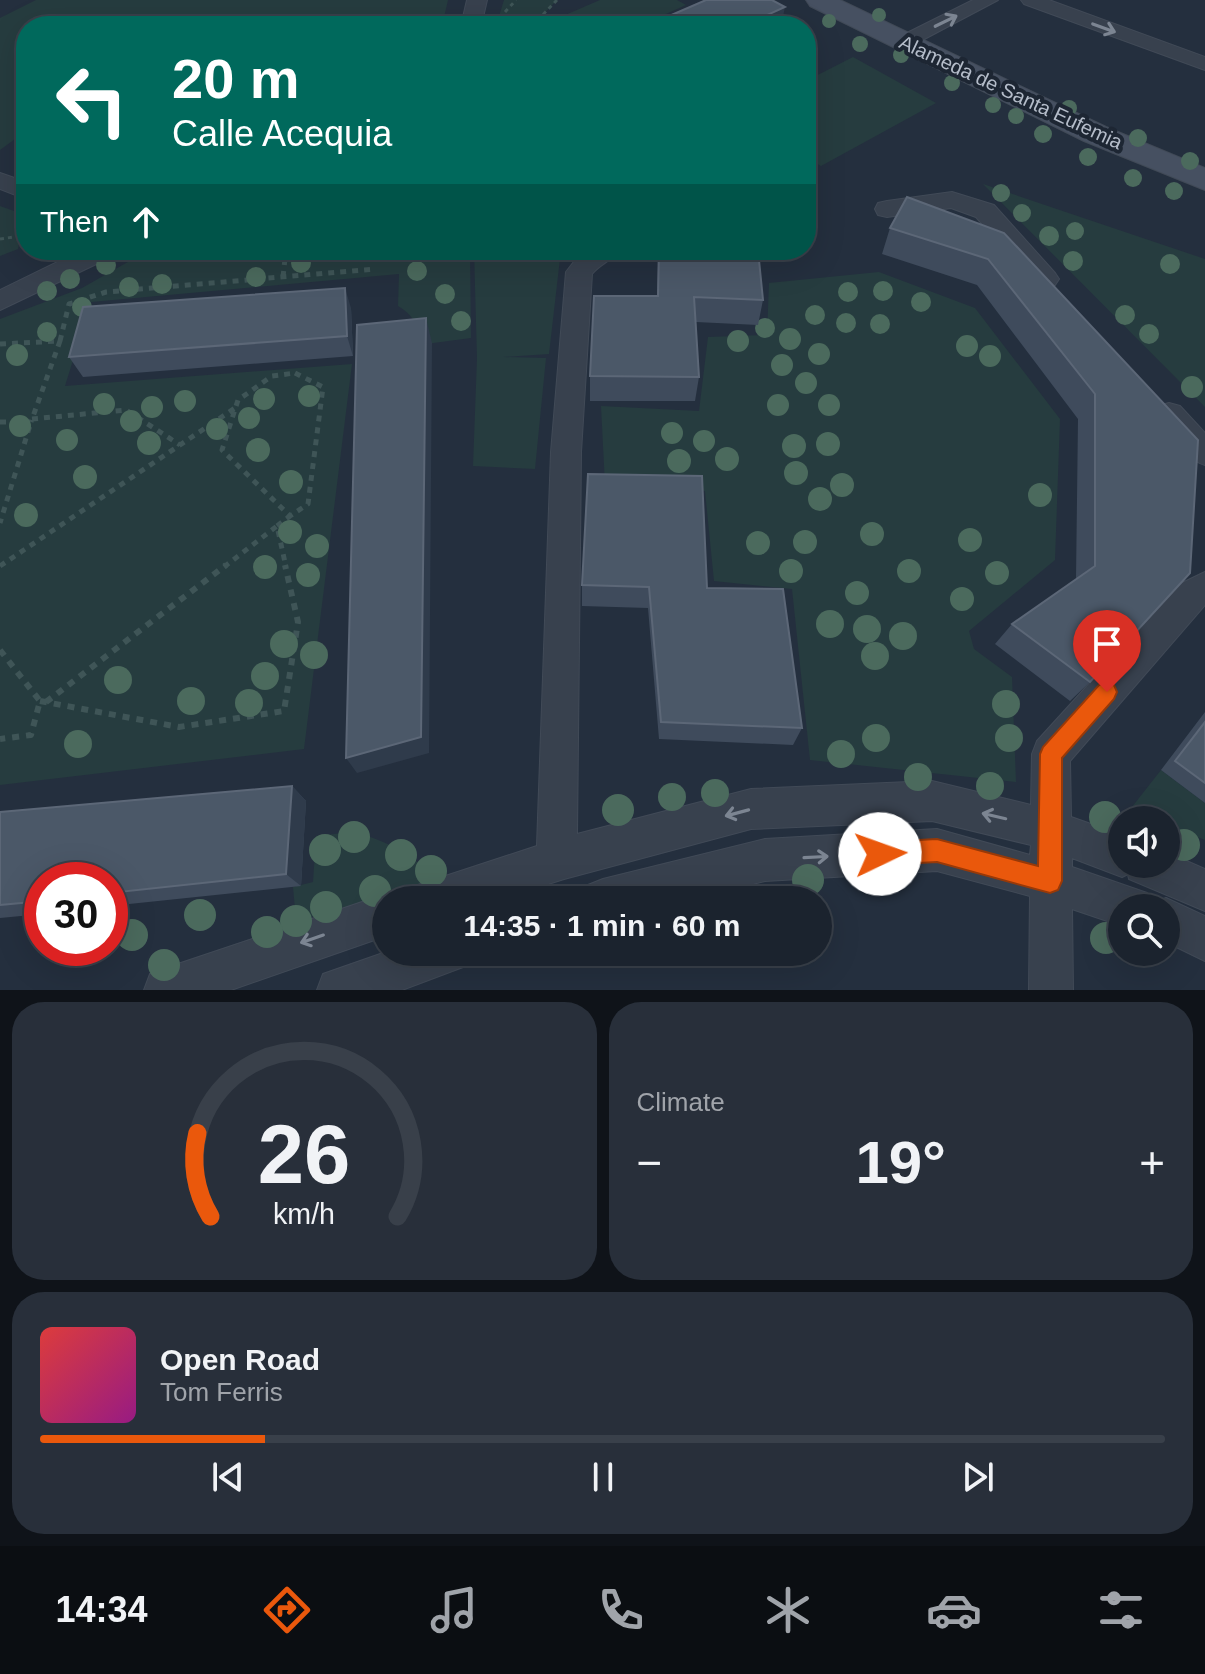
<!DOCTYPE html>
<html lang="en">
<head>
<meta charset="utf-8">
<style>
  :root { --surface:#1b232e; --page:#282f3a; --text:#f1f3f6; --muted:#a0a4aa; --line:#39404a; --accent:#ea580c }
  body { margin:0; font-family:Arial,sans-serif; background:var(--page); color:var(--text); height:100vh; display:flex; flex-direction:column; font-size:30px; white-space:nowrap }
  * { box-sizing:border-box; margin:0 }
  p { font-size:26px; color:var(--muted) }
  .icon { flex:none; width:44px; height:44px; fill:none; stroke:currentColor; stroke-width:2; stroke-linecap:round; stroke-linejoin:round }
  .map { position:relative; height:990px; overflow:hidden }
  .details { display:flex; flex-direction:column; gap:12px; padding:12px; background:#0f1319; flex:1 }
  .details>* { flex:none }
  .top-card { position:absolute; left:16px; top:16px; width:800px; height:244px; border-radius:32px; box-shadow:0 8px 32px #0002,0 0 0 2px var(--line); background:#00695c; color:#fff; overflow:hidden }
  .fabs { position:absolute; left:1108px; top:806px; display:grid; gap:16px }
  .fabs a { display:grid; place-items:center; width:72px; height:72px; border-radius:50%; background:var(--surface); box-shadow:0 8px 32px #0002,0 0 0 2px var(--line); font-size:40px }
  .speed { position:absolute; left:24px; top:862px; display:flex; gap:16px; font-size:40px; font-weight:700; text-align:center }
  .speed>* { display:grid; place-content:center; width:104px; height:104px; border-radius:50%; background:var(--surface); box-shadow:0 8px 32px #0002,0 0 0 2px var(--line); line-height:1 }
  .speed .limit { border:12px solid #d22; background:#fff; color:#111 }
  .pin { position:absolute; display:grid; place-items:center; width:68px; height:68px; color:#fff; margin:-82px -34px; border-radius:50% 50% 50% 0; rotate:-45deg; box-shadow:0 0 8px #0007 }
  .pin .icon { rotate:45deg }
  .me { position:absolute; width:88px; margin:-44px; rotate:87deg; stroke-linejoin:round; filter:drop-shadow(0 0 6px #0008) }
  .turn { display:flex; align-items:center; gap:28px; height:168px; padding:0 24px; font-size:36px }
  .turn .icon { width:104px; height:104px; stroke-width:2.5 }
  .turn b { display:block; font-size:56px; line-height:68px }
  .then { display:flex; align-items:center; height:76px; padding:0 24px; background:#0003; gap:16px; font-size:30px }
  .big { font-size:60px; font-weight:600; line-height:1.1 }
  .details .card { flex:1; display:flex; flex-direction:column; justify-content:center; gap:12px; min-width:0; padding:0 28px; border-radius:32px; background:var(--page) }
  .details .dial { align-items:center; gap:0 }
  .dial svg { height:208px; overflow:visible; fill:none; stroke:var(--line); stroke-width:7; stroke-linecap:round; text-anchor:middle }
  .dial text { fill:var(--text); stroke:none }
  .song { display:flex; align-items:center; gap:24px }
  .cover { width:96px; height:96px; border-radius:12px; background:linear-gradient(135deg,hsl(0 70% 55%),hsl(310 70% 35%)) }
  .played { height:8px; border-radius:4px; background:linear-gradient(90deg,var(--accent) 20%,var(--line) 20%) }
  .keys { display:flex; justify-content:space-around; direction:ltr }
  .heat { display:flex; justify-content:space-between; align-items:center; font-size:44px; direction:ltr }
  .details .tiles { flex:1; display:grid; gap:12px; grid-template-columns:1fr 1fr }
  .card:last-child { grid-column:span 2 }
  .trip { position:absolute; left:372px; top:886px; width:460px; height:80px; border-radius:40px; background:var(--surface); box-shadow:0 8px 32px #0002,0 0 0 2px var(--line); font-weight:600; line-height:80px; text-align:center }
  .tabs { display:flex; height:128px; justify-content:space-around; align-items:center; background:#0b0e12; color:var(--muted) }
  .tabs .icon { width:56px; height:56px }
  .tabs .active { color:var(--accent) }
  .tabs b { font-size:36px; color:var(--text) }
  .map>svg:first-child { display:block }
  .green { fill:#263c3f }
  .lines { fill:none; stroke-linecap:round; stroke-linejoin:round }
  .street-casing { stroke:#414a57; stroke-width:2 }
  .secondary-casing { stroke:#414a57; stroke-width:2 }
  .path-far2 { stroke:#3f5557; stroke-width:3; stroke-dasharray:4 4; stroke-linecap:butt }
  .path-far1 { stroke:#3f5557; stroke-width:5; stroke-dasharray:6 6; stroke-linecap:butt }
  .path { stroke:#3f5557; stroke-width:6; stroke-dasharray:7 7; stroke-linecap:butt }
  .street { fill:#38414e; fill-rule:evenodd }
  .secondary { fill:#465061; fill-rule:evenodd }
  .tree { fill:#4b6a5d }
  .wall { fill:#3f4b5c }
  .shaded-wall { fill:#2f3b4b }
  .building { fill:#4b5868; stroke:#5c6777; stroke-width:2 }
  .oneway { stroke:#7c8592 }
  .route { fill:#ea580c; stroke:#983908; stroke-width:2 }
  .labels { text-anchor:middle; stroke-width:8; stroke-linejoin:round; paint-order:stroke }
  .far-street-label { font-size:20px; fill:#b4bcc9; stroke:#1d2633 }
</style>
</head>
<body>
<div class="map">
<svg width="1205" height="990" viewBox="0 0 1205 990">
  <rect width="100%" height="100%" fill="#242f3e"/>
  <!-- green -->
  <path class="green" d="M36,0H448L442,26H26V131L0,150V18Z
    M504,0H557L532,26H496Z
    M600,0H677L686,5L639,26L542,25Z
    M853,57L936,103L821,166L806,157V81Z
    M983,184L1205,259V407Z
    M0,206L25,215L18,249L0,256Z
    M149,250H470L471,338L418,345C417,325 416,317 398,306L399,274L91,302L65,386L352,364L304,749L0,785V319L82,288Z
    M474,250H561L549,354L503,357L546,358L535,469L473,466L477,358Z
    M879,272L975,308L1060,419L1055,560L969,631L974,649L1012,677L1016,782L810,760L792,589L714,581L705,491L605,485L601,406L699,411L708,337L767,335L769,283Z
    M1161,770L1205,803V840L1166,825V820H1151L1128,812Z
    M352,832C385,839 417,857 439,882L296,921L293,887L313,882L316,836Z"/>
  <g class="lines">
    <defs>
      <path id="street" d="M467,0H487L481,26H461Z
        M973,0H998L911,46L904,48L894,42L897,38Z
        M1021,0H1049L1205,57V70L1024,4Z
        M0,173L26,182V199L0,189Z
        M952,192L994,205L1055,273L1059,279L1055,285L1046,288L1037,285L976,217L951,208L887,217L878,215L875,209L878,203L887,201Z
        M82,250H117L113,256L0,310V290Z
        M583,250H619C613,260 600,264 592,274L581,452L577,834L751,789L932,781L1031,805L1032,754L1037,741L1180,584L1205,572V605L1070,761L1071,817L1122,835V864H1166V852L1205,869V911L1129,879L1128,874L1122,877L1072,858V867L1147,893L1151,904L1166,898L1205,916V961L1166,942V908H1122V926L1072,909L1073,990H1029L1030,896L937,871L765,881L688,900H582L588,885L603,879L765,839L937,829L1030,855L1031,845L932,821L751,829L564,879L498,900H412L418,885L537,846L551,452L566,272Z
        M1169,403L1180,406L1205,433V465C1185,459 1164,432 1154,414L1158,406Z
        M386,894L401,900H386V936L231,990H144L150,974L166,968Z
        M386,952H470L463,967L402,990H317L323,974Z"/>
      <path id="secondary" d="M806,0H840L1106,127L1205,168V190L1084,141L810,6Z"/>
    </defs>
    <!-- street casing -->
    <use href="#street" class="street-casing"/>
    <!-- secondary casing -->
    <use href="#secondary" class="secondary-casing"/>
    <!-- path-far2 -->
    <path class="path-far2" d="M505,12L516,0
      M532,26L557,0
      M0,239L14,237"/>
    <!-- path-far1 -->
    <path class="path-far1" d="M283,277L286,250
      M60,341L69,304L106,292L375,269
      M0,344L60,341L31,422
      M295,373L323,387L308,504L290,516L222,450L238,400L272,376Z
      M32,419L126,410L180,445
      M0,422H31L0,523
      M277,526L290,516
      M0,566L235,408
      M224,567L277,526L286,567"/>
    <!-- path -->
    <path class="path" d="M0,650L40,701L31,735L0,739
      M40,701L179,727L284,711L298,622L285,565
      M46,702L226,565"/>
    <!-- street -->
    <use href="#street" class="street"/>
    <!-- secondary -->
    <use href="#secondary" class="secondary"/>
  </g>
  <!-- trees -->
  <g class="tree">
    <circle cx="879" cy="15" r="7"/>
    <circle cx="829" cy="21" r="7"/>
    <circle cx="860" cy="44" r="8"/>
    <circle cx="901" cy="55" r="8"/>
    <circle cx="952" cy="83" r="8"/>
    <circle cx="993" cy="105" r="8"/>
    <circle cx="1069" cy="108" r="8"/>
    <circle cx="1016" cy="116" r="8"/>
    <circle cx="1043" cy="134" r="9"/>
    <circle cx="1138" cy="138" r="9"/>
    <circle cx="1088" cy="157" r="9"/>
    <circle cx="1190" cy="161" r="9"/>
    <circle cx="1133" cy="178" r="9"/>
    <circle cx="1174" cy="191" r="9"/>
    <circle cx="1001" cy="193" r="9"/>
    <circle cx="1022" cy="213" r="9"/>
    <circle cx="1075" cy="231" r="9"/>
    <circle cx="1049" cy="236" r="10"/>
    <circle cx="1073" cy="261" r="10"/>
    <circle cx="301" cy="263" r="10"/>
    <circle cx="1170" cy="264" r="10"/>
    <circle cx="106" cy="265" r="10"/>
    <circle cx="417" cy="271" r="10"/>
    <circle cx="256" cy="277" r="10"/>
    <circle cx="70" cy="279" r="10"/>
    <circle cx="162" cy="284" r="10"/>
    <circle cx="129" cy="287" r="10"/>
    <circle cx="47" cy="291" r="10"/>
    <circle cx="883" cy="291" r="10"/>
    <circle cx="848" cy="292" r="10"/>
    <circle cx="445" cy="294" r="10"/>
    <circle cx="921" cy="302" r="10"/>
    <circle cx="82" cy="307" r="10"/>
    <circle cx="815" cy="315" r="10"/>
    <circle cx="1125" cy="315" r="10"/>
    <circle cx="461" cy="321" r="10"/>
    <circle cx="846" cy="323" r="10"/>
    <circle cx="880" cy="324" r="10"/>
    <circle cx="765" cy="328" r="10"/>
    <circle cx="47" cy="332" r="10"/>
    <circle cx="1149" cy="334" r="10"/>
    <circle cx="790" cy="339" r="11"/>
    <circle cx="738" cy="341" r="11"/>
    <circle cx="967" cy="346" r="11"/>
    <circle cx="819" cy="354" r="11"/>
    <circle cx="17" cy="355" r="11"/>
    <circle cx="990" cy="356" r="11"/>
    <circle cx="782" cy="365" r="11"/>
    <circle cx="806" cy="383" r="11"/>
    <circle cx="1192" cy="387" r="11"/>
    <circle cx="309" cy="396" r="11"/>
    <circle cx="264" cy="399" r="11"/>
    <circle cx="185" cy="401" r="11"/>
    <circle cx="104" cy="404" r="11"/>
    <circle cx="778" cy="405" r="11"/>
    <circle cx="829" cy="405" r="11"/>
    <circle cx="152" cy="407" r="11"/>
    <circle cx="249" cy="418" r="11"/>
    <circle cx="131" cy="421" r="11"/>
    <circle cx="20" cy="426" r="11"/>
    <circle cx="217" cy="429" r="11"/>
    <circle cx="672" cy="433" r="11"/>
    <circle cx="67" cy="440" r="11"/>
    <circle cx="704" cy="441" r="11"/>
    <circle cx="149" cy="443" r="12"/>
    <circle cx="828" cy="444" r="12"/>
    <circle cx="794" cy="446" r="12"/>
    <circle cx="258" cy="450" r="12"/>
    <circle cx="727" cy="459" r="12"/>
    <circle cx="679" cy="461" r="12"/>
    <circle cx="796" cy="473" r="12"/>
    <circle cx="85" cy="477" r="12"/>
    <circle cx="291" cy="482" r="12"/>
    <circle cx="842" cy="485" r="12"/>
    <circle cx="1040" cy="495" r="12"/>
    <circle cx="820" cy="499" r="12"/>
    <circle cx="26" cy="515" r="12"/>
    <circle cx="290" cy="532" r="12"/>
    <circle cx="872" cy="534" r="12"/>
    <circle cx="970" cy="540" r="12"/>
    <circle cx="805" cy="542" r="12"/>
    <circle cx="758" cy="543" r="12"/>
    <circle cx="317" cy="546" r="12"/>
    <circle cx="265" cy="567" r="12"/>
    <circle cx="791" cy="571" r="12"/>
    <circle cx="909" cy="571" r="12"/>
    <circle cx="997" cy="573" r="12"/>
    <circle cx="308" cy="575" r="12"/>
    <circle cx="857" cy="593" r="12"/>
    <circle cx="962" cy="599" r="12"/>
    <circle cx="830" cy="624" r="14"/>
    <circle cx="867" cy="629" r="14"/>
    <circle cx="903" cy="636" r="14"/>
    <circle cx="284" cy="644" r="14"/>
    <circle cx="314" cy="655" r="14"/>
    <circle cx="875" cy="656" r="14"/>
    <circle cx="265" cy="676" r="14"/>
    <circle cx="118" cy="680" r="14"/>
    <circle cx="191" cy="701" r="14"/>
    <circle cx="249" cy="703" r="14"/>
    <circle cx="1006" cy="704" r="14"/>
    <circle cx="876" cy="738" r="14"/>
    <circle cx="1009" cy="738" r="14"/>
    <circle cx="78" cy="744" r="14"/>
    <circle cx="841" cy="754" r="14"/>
    <circle cx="918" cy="777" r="14"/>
    <circle cx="990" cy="786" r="14"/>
    <circle cx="715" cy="793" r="14"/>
    <circle cx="672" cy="797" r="14"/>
    <circle cx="618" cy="810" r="16"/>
    <circle cx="1105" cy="817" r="16"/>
    <circle cx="354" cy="837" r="16"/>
    <circle cx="1184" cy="845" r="16"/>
    <circle cx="325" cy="850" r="16"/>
    <circle cx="401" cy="855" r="16"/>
    <circle cx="431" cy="871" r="16"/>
    <circle cx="808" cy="880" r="16"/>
    <circle cx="375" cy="891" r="16"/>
    <circle cx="326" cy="907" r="16"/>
    <circle cx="200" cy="915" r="16"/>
    <circle cx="296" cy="921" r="16"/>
    <circle cx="267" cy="932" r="16"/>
    <circle cx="132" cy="935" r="16"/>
    <circle cx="1106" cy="938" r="16"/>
    <circle cx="164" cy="965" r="16"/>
  </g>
  <!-- wall -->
  <path class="wall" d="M890,228L1004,233L1198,440L1090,682L1070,701L995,644L1012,624L1076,579L1078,419L977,285L882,254Z
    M658,250H758L763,300L758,325L696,322L699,377L695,401H590V376L657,296Z
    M351,308L353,356L83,377L69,357Z
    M582,585L707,588L802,728L793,745L659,739L648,608L582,606Z
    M1205,712V803L1161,770Z
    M292,786L306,801L301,886L110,906V880H42V914L0,918V812Z"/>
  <!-- shaded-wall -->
  <path class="shaded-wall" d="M785,7L781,26H743Z
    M345,288L351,308L353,356L347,336Z
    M426,318L432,343L429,753L357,773L346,758Z
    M292,786L306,801L301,886L286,874Z"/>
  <!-- building -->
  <path class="building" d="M706,0H772L785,7L743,26H646Z
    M907,197L1004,233L1198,440L1190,573L1090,682L1012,624L1095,566V394L988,259L890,228Z
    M659,250H758L763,300L694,297L699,377L590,376L594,296H658Z
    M345,288L347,336L69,357L83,307Z
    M426,318L421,737L346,758L357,325Z
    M588,474L702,476L707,588L783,589L802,728L661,722L649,587L582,585Z
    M1205,722V783L1175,761Z
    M292,786L286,874L110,893V880H42V901L0,905V812Z"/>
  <!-- one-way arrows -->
  <defs><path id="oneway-shaft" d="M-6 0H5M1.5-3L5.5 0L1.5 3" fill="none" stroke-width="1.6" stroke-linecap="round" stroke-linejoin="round" transform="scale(2)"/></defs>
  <g class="oneway">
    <use href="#oneway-shaft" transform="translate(946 21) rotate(-26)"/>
    <use href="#oneway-shaft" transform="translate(1104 28) rotate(20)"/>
    <use href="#oneway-shaft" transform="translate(737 813) rotate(165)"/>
    <use href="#oneway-shaft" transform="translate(994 816) rotate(-167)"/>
    <use href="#oneway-shaft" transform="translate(816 857) rotate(-3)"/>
    <use href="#oneway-shaft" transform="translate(312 939) rotate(161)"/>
  </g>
  <!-- route -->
  <path class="route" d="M1107,682L1114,685L1117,692L1114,699L1062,758V881L1058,890L1050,893L937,862L880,865L871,862L868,854L871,845L880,842L937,839L1038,866L1040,754L1043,747L1099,685Z"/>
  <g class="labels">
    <!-- far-street labels -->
    <g class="far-street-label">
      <text transform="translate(1011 92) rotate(25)" y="7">Alameda de Santa Eufemia</text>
    </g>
  </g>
</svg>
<div class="fabs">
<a><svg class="icon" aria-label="sound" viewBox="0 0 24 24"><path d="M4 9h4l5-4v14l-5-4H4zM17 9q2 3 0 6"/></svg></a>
<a><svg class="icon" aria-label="search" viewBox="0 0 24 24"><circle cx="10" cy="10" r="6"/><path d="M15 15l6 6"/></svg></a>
</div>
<div class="speed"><div class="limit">30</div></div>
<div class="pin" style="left:1107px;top:692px;background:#d93025"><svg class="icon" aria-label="arrive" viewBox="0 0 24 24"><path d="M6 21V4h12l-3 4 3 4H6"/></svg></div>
<svg class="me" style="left:880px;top:854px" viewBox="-20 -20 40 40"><circle r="19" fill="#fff"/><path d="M0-13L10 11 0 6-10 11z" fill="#ea580c"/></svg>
<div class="trip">14:35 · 1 min · 60 m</div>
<div class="top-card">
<div class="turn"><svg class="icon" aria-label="left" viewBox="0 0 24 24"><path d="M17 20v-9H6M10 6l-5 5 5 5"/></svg><div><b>20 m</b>Calle Acequia</div></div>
<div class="then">Then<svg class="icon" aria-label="ahead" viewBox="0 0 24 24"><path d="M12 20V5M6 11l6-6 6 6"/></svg></div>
</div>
</div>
<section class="details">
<div class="tiles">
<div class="card dial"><svg viewBox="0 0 100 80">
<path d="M14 69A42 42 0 1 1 86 69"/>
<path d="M14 69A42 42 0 0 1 9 37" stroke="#ea580c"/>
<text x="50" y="56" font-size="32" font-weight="700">26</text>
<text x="50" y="72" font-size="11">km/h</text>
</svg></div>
<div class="card"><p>Climate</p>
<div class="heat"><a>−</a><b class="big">19°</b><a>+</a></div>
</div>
<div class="card">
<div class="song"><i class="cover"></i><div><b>Open Road</b><p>Tom Ferris</p></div></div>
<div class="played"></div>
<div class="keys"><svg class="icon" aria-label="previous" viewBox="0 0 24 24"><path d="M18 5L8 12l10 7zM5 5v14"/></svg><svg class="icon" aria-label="pause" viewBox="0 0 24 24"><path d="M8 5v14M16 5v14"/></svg><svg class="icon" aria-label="next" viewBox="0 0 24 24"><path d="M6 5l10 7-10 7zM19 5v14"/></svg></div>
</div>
</div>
</section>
<nav class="tabs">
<b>14:34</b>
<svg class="icon active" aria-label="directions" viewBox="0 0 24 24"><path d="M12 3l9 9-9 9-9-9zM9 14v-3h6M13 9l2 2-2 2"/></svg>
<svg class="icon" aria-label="music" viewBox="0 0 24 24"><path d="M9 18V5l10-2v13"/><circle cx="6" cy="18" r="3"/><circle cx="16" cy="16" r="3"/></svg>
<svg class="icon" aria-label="phone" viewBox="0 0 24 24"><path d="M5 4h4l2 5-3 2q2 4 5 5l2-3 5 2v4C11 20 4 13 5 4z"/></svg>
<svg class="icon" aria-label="climate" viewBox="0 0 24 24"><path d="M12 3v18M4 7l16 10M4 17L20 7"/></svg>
<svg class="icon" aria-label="car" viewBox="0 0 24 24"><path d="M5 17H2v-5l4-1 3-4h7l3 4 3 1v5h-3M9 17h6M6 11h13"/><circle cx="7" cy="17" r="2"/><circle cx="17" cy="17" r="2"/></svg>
<svg class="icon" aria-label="filters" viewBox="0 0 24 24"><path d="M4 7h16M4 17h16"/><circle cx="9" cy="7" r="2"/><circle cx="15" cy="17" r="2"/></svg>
</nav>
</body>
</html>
